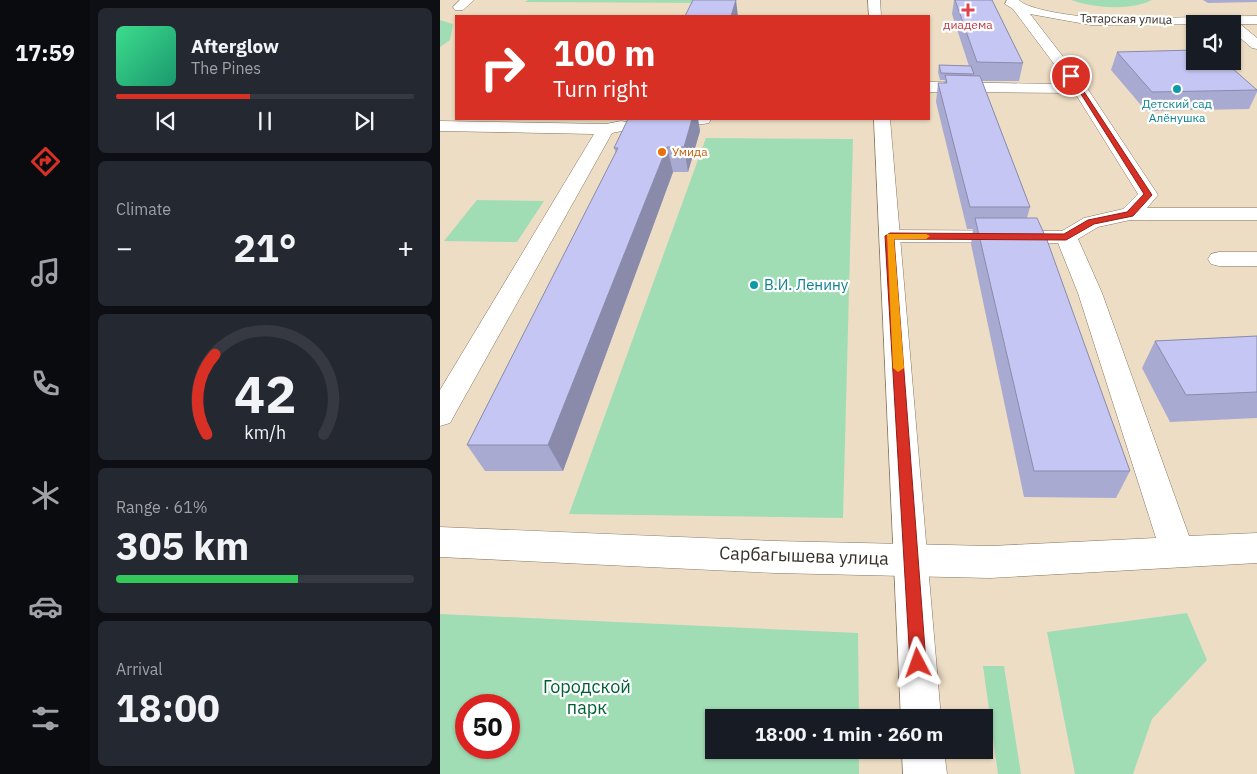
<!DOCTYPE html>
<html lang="en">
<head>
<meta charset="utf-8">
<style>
  :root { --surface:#171b24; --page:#242831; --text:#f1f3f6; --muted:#9ea1a6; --line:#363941; --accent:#d93025 }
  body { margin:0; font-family:"IBM Plex Sans",sans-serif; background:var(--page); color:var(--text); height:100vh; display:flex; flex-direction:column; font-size:19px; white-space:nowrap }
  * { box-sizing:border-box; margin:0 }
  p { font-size:16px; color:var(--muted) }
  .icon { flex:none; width:28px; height:28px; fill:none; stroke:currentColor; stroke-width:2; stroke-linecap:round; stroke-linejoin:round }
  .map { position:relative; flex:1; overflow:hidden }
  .side { display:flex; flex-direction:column; gap:8px; padding:8px; background:#0d0f14; width:350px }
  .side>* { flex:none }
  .guide { position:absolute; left:15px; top:15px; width:475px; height:105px; border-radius:0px; box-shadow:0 1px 4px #0004; background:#d93025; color:#fff; overflow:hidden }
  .fabs { position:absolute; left:746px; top:15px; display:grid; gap:10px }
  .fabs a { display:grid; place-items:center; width:55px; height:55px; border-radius:0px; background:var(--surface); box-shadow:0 1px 4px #0004; font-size:25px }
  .speed { position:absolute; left:15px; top:694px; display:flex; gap:10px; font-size:25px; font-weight:700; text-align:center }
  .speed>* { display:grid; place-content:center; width:65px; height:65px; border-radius:50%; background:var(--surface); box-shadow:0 1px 4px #0004; line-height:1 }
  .speed .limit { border:8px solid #d22; background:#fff; color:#111 }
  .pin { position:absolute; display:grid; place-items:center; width:42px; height:42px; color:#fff; margin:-21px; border:2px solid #fff; border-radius:50%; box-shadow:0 1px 5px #0007 }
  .me { position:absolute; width:55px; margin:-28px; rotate:356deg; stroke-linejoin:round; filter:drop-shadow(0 0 4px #0008) }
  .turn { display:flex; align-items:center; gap:18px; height:105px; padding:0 15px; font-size:22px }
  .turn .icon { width:65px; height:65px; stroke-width:2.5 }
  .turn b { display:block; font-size:35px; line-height:42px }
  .big { font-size:38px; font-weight:700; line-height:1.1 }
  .side .card { flex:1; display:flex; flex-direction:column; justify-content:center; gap:8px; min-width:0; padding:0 18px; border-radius:8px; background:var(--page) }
  .side .dial { align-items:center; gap:0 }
  .dial svg { height:130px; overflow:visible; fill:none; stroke:var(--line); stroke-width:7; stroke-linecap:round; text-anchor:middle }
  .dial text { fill:var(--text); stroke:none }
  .song { display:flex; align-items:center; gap:15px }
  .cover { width:60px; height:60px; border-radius:8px; background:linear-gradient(135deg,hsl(150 70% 55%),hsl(160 70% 35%)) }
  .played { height:5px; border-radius:2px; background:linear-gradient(90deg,var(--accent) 45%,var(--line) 45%) }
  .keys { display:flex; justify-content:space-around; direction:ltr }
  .heat { display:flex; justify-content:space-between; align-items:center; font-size:28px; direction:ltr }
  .charge { height:8px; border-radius:4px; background:linear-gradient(90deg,#34c759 61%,var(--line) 0) }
  .trip { position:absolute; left:265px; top:709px; width:288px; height:50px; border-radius:0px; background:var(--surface); box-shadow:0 1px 4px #0004; font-weight:700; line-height:50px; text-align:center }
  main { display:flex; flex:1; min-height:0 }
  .dock { display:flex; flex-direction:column; width:90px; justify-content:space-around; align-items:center; background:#090b0e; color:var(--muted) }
  .dock .icon { width:35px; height:35px }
  .dock .selected { color:var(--accent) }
  .dock b { font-size:22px; color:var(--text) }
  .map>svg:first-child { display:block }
  .green { fill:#a0ddb4; fill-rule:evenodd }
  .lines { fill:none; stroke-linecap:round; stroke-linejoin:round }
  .minor-casing { stroke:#867761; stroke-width:1 }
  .major-casing { stroke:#867761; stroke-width:1 }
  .minor { fill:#fff; fill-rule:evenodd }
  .major { fill:#fff; fill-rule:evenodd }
  .wall { fill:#a9aad1 }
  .shaded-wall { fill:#8a8baa }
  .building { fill:#c5c6f3; stroke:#8a8baa }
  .route { fill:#d93025; stroke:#8d1f18 }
  .slow { fill:#f59e0b }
  .health-dot { fill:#e0444e; stroke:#fff; stroke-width:2 }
  .culture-dot { fill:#0f9aa8; stroke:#fff; stroke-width:2 }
  .food-dot { fill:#e8710a; stroke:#fff; stroke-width:2 }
  .labels { text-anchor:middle; stroke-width:4.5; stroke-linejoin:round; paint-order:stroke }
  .far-street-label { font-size:12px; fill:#363027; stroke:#fff }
  .far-health-label { font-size:12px; fill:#be3a42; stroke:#fff }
  .far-culture-label { font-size:12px; fill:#0d838f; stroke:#fff }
  .far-food-label { font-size:12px; fill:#c56008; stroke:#fff; text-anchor:start }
  .culture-label { font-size:15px; fill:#0d838f; stroke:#fff; text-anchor:start }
  .near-street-label { font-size:18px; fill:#363027; stroke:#fff }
  .near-park-label { font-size:18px; fill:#006035; stroke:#fff }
</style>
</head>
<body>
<main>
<nav class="dock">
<b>17:59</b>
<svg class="icon selected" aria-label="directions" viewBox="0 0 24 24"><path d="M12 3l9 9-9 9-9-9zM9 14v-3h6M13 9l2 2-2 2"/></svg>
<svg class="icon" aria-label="music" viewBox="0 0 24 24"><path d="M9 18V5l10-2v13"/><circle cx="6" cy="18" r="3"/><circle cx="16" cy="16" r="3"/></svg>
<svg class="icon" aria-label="phone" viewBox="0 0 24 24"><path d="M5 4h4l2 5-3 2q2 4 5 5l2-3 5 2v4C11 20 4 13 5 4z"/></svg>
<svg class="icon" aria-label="climate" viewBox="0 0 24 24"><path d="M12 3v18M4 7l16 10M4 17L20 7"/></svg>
<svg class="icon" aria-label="car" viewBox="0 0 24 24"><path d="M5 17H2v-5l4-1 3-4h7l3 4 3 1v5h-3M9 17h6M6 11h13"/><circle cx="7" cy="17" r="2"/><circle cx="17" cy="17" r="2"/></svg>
<svg class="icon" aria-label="filters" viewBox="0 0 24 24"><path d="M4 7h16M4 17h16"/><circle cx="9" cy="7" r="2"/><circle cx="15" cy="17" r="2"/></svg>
</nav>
<section class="side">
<div class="card">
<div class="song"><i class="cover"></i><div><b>Afterglow</b><p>The Pines</p></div></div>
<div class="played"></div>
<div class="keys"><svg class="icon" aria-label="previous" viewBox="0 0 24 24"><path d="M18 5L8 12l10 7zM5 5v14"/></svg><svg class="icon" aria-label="pause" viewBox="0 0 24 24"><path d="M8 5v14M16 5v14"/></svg><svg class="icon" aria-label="next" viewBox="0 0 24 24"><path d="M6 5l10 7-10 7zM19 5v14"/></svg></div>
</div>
<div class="card"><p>Climate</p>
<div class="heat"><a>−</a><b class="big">21°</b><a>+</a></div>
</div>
<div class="card dial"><svg viewBox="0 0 100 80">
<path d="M14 69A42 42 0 1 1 86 69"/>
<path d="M14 69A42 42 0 0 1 19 20" stroke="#d93025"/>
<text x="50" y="56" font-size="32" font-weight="700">42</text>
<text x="50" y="72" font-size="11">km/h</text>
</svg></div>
<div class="card"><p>Range · 61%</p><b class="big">305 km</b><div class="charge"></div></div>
<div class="card"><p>Arrival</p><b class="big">18:00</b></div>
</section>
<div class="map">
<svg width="817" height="774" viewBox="0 0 817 774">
  <rect width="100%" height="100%" fill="#edddc4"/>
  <!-- green -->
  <path class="green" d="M88,0H271L269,3L85,2Z
    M631,0H712C690,11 654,8 631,0Z
    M0,20L13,24L10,40L0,47Z
    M266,138L413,139L403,518L129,514Z
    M37,200L104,201L77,242L4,241Z
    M747,613L767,660L712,719L693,774H635L607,632Z
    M0,614L418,633L419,717L274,718V750H419V774H0ZM26,705H69V748H26Z
    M543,666H564L581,774H558Z"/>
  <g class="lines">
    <defs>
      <path id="minor" d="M20,0H34L23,10H15L13,7Z
        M567,0H579C587,10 639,17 653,17C707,20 762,16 817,16V24H800L817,38V49L812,48L792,31V24L651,25L590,14L645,85L718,195L707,208H817V220H690L658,227L638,239L662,293L749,536L817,533V563L550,578L335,573L0,557V527L335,541L550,546L716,538L638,293L618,243L450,242L442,241L439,236L442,231L450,230L622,231L644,218L683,209L698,194L635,93L489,92V82C536,82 582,84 629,84L573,9L565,4Z
        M213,119H271L269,123L263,124L221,125L215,124Z
        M0,121L166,124L181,121L187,122L190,126L187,130L172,133L10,423L0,426V390L154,134L0,131Z
        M779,252H817V266H779L771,264L768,259L771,254Z"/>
      <path id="major" d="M428,0H440L441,16H429Z
        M434,119H450L501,718H461Z
        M462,750H504L507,774H463Z"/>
    </defs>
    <!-- minor casing -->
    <use href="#minor" class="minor-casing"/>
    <!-- major casing -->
    <use href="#major" class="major-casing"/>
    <!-- minor -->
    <use href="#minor" class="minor"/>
    <!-- major -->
    <use href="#major" class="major"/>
  </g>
  <!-- wall -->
  <path class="wall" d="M514,0H552L583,63L579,81H542L590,207L587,218L690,471L676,498L584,497L531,244L533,229H527L496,102L498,83H504L505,80H500L498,72L499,65L529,66L512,14Z
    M763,0H817V2L768,3Z
    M677,52L817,89V92L809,109L706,111L671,70Z
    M188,119H258L260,131L248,172H233L123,471H45L27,445L176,153L174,148Z
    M817,336V418L730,422L702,368L715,341Z"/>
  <!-- shaded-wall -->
  <path class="shaded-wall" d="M296,0L298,16H291Z
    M252,119H258L260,131L248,172L244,147Z
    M227,147L233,172L123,471L108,445Z"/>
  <!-- building -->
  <path class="building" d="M253,0H296L291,16H245Z
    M515,0H552L583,63L537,62Z
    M755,50V61H784L817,90L712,92L677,52Z
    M499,65L531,66L534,74L501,73Z
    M505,75L540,76L590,207H530L498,83H507Z
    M188,119H252L244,147H227L108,445H27L178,148H174Z
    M535,218H597L607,240L690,471H594Z
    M817,336V392L746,395L715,341Z"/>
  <!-- route -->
  <path class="route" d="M629,75H633L712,195L693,216L654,224L626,240L454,239L486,663L483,669L478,671L472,669L470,663L445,236L450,233L624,234L648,220L687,212L704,194Z"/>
  <!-- slow -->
  <path class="slow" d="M447,234H486L490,236L486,239H454L464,368L458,372L453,368Z"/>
  <!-- markers -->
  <path class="health-dot" d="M525.5 2.5h5v5h5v5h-5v5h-5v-5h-5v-5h5z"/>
  <g class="culture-dot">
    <circle cx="737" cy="89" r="5"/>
    <circle cx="314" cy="285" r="5"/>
  </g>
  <circle class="food-dot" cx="222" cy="152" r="5"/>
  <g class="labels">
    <!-- far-street labels -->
    <g class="far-street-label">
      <text transform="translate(686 19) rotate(1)" y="4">Татарская улица</text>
    </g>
    <!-- far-health labels -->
    <g class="far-health-label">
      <text x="528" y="29">диадема</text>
    </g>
    <!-- far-culture labels -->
    <g class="far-culture-label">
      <text x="737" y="108">Детский сад<tspan x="737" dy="14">Алёнушка</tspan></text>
    </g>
    <!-- far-food labels -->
    <g class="far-food-label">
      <text x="232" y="156">Умида</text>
    </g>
    <!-- culture labels -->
    <g class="culture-label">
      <text x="324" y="290">В.И. Ленину</text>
    </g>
    <!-- near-street labels -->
    <g class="near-street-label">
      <text transform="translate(364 556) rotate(2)" y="6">Сарбагышева улица</text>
    </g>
    <!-- near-park labels -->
    <g class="near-park-label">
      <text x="147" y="693">Городской<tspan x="147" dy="21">парк</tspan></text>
    </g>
  </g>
</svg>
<div class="fabs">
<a><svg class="icon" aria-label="sound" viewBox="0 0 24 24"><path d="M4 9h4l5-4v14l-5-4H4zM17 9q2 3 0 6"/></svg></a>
</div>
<div class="speed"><div class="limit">50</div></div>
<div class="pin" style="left:631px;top:76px;background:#d93025"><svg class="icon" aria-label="arrive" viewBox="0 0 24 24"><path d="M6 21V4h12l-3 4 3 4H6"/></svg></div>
<svg class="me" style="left:478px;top:663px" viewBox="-20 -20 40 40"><path d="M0-17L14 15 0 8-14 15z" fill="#d93025" stroke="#fff" stroke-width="4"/></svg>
<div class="trip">18:00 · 1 min · 260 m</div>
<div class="guide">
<div class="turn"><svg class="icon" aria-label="right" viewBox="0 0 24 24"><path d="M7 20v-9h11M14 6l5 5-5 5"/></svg><div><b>100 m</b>Turn right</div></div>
</div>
</div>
</main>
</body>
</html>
